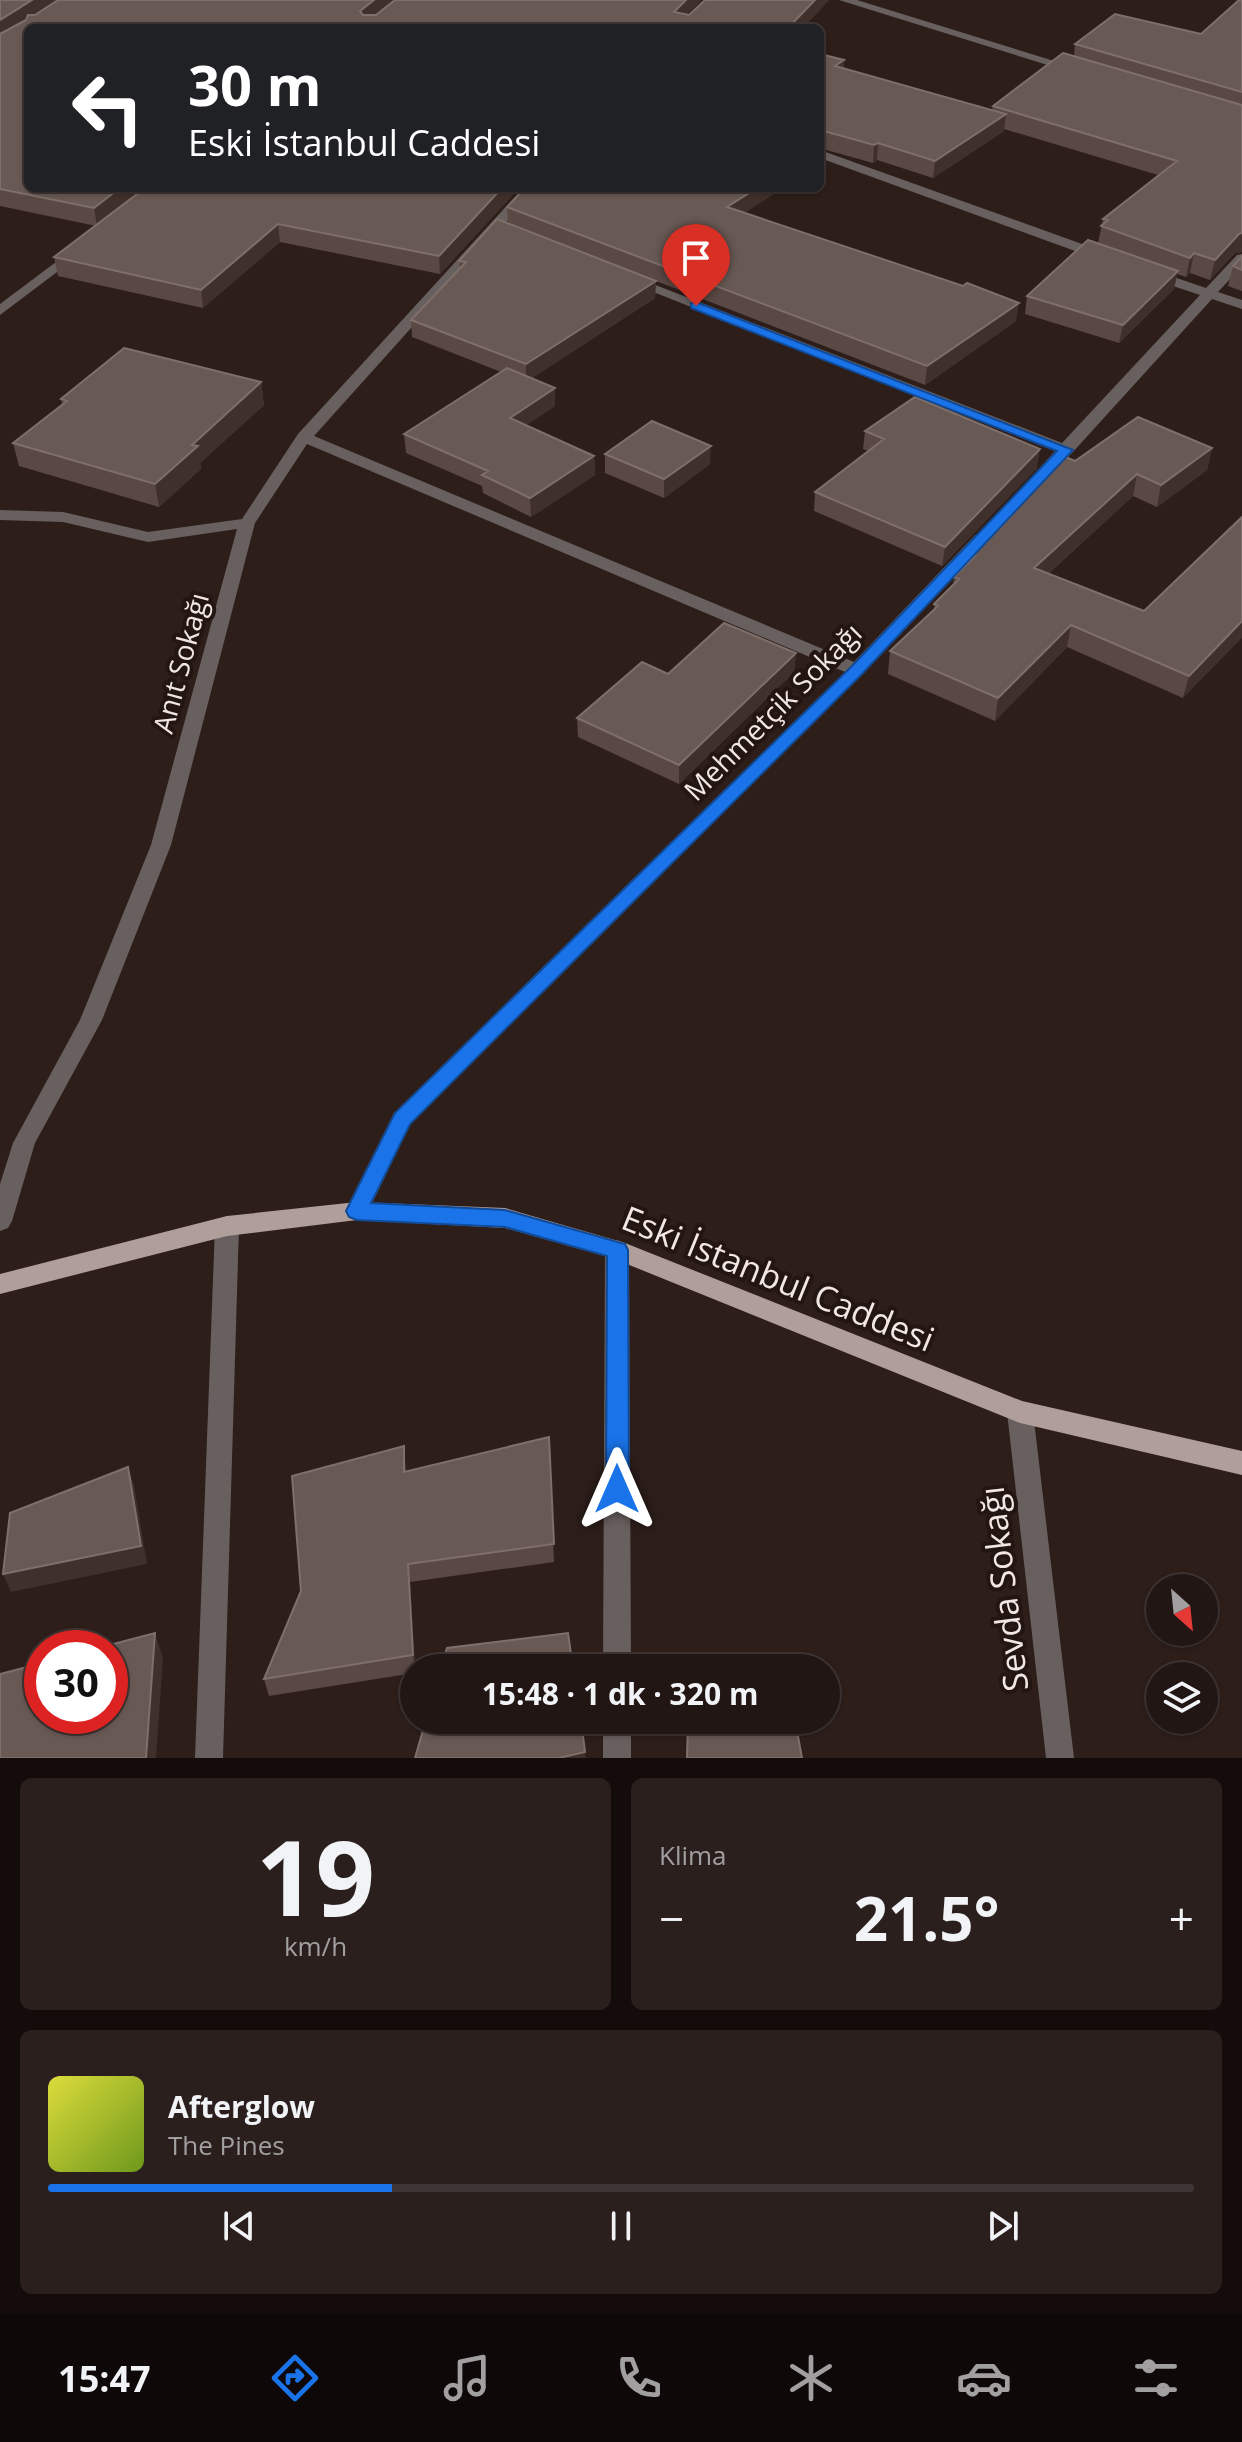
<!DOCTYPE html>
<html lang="tr">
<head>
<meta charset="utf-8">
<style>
  :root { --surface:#221614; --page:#2a1f1d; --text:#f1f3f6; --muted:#a29fa0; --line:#3f3534; --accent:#1a73e8 }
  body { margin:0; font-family:"Open Sans",sans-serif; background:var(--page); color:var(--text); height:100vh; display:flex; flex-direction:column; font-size:30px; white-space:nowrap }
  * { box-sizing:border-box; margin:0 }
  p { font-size:26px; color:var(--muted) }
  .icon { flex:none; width:44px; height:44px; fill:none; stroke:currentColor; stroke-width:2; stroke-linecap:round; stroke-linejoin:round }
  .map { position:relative; height:1758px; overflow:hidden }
  .panel { display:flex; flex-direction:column; gap:20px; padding:20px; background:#130c0b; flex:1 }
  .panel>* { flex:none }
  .guide { position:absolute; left:24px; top:24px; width:800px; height:168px; border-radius:12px; box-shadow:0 2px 6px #0004,0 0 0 2px var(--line); background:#202124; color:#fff; overflow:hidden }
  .needle { width:52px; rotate:153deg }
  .fabs { position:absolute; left:1146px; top:1574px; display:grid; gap:16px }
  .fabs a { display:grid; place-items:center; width:72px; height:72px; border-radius:50%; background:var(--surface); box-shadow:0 2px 6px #0004,0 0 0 2px var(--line); font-size:40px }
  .speed { position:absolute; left:24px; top:1630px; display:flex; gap:16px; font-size:40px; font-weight:700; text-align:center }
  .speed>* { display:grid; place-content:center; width:104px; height:104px; border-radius:50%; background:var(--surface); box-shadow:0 2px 6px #0004,0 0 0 2px var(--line); line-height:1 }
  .speed .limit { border:12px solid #d22; background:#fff; color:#111 }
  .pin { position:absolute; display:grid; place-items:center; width:68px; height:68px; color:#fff; margin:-82px -34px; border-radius:50% 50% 50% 0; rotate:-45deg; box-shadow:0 0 8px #0007 }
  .pin .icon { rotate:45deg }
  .me { position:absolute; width:88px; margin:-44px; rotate:0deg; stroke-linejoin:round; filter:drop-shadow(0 0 6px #0008) }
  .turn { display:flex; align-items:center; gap:28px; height:168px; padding:0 32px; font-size:36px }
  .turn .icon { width:104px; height:104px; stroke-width:2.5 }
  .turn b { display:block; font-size:56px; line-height:68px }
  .big { font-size:60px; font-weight:700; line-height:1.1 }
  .panel .widget { flex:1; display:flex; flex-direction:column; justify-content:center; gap:12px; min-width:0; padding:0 28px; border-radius:12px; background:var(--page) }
  .panel .dial { align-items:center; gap:0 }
  .dial b { font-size:104px; line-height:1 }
  .song { display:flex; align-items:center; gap:24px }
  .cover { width:96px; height:96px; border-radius:12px; background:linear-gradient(135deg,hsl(60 70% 55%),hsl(80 70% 35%)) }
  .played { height:8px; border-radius:4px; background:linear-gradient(90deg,var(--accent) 30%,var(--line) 30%) }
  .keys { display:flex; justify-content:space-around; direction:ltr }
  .heat { display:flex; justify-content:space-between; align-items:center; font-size:44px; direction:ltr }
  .panel .tiles { flex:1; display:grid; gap:20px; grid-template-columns:1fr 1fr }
  .widget:last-child { grid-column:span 2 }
  .trip { position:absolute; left:400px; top:1654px; width:440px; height:80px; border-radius:40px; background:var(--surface); box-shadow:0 2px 6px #0004,0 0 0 2px var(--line); font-weight:700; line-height:80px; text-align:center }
  .tabs { display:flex; height:128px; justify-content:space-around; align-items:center; background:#0e0908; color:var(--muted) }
  .tabs .icon { width:56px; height:56px }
  .tabs .current { color:var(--accent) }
  .tabs b { font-size:36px; color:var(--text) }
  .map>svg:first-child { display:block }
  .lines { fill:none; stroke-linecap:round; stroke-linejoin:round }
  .minor { fill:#68605e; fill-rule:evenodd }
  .major { fill:#af9e9a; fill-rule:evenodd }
  .wall { fill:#594843 }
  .shaded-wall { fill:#40302b }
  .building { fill:#695954; stroke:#7e6f6b; stroke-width:2 }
  .route { fill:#1a73e8; stroke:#114b97; stroke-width:2 }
  .labels { text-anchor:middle; stroke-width:8; stroke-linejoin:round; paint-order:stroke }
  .street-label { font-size:28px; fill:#f2e7e4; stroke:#231511 }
  .near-street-label { font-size:34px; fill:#f2e7e4; stroke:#231511 }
</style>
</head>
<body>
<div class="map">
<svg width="1242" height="1758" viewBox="0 0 1242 1758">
  <rect width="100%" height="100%" fill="#2d1e1a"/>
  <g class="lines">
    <!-- minor -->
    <path class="minor" d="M839,0H857L1080,69L1070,72Z
      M820,150L1107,253L1109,256L1097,259L820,158Z
      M523,188H537L314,436L854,662L975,535L981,534L989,539L863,674L410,1125L365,1218L357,1220L349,1218L345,1211L394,1113L845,672L307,444L255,523L171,845L102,1020L35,1143L12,1221L8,1228L0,1231V1184L13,1143L80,1020L151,845L237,529L148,542L63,522L0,520V510L63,512L148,532L242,519L298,434Z
      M76,247L83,251L81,254L0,315V304Z
      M1242,254V266L1218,292L1242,300V309L1212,299L1072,453L1050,475L1044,477L1036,472L1055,451L623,280L635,277L1062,443L1200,295L1146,277V271H1156L1206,288L1237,255Z
      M227,1216L235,1219L239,1226L223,1758H195L215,1226L219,1219Z
      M617,1240L625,1243L629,1250L631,1668H603L605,1250L609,1243Z
      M1020,1401L1029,1404L1033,1412L1074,1758H1046L1007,1412L1011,1404Z
      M603,1720H631V1758H603Z"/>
    <!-- major -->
    <path class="major" d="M357,1202L505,1208L625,1243L1022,1401L1242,1451V1475L1020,1423L612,1258L505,1228L357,1220L227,1236L0,1294V1274L227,1216Z"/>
  </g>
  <!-- wall -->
  <path class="wall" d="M0,0H701L687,14L689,15L705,0H829L803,28L28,188H519L440,274L280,242L203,308L58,276L54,257L96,226L0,206Z
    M1242,0V252L1235,253L1210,280L1190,273L1186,277L1177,274L1174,289L1119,343L1025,314L1027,296L1098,243L1103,219L1158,175L1004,129V131L933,178L877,160L873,163L823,149L822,162L820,163V54L844,60V68L992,110L993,106L1074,56L1075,44L1201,34Z
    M507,207L745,213L1016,321L925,385L656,281L655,298L532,378L555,388V406L526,425L594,456L595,475L531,517L483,493L482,486L406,453L404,434L501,372L412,337L411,320L460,268L459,261L508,224Z
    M1242,256V291L1228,286L1233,266Z
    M261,382L264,405L200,463L201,469L159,507L19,466L13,443L62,404L61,399Z
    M865,431L1037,468L942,566L814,511L815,492L868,451L863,449Z
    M1212,448L1207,470L1157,507L1133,496L1048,574L1144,611L1242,517L1183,698L1067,647L995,721L888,674L890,651L934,610V604L953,585L954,577L961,570L963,552L1075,461Z
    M605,454L710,464L664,498L605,473Z
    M796,653L794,672L679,784L578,737L577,718Z
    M549,1437L554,1562L410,1582L415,1668H414V1673L269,1696L264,1679L404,1446L406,1472Z"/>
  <!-- shaded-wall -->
  <path class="shaded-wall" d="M32,0H60L0,38V20Z
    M374,0H396L361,28L360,11Z
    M686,0H701L674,28V12Z
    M815,0H829L803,28H788Z
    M844,60L843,77L835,66Z
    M1006,114L1004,131L933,178L935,161Z
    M878,143L877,160L873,163L874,145Z
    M823,144L822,162L820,163V147Z
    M120,188H146L97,226L94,208Z
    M502,188H519L440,274L439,256Z
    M757,188H783L727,225V207Z
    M278,224L280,242L203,308L201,290Z
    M1242,233V252L1235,253L1210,280L1215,260L1239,234Z
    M1194,253L1190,273L1186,277L1190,258Z
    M1178,271L1174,289L1119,343L1123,325Z
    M656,281L655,298L526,382V364Z
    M1019,303L1016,321L925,385L927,366Z
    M261,382L264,405L200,463L201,469L159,507L155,484L192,445Z
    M555,388V406L510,436V418Z
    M711,446L710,464L664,498V479Z
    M1212,448L1207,470L1157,507L1161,485Z
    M1040,449L1037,468L942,566L945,547Z
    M594,456L595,475L531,517L530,498Z
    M1137,474L1133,496L1030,590L1034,568Z
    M1242,621V638L1183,698L1189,676Z
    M1071,625L1067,647L995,721L998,698Z
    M796,653L794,672L679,784V765Z
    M128,1467L134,1485L147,1564L11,1592L3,1574Z
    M408,1564L410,1582L415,1668L413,1655Z
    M155,1633L163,1658L156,1758H146Z
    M585,1752L586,1758H559Z"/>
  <!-- building -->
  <path class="building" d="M0,0H32L0,20Z
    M58,0H374L360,11L363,15H376L395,0H686L674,12L689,15L705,0H815L788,28H28V188H120L94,208L0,189V34L26,20L28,15H35Z
    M1239,0H1242V92L1075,44L1115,14L1201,34Z
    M1063,53L1242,105V233L1239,234L1215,260L1194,253L1190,258L1101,226L1108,220L1103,219L1177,161L993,106Z
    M820,54L844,60L835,66L1006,114L935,161L878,143L874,145L820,130Z
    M145,188H502L439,256L278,224L201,290L54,257Z
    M525,188H757L727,207L963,286L967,283L1019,303L927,366L507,207Z
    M497,219L656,281L526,364L411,320L466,262L459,261Z
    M1088,240L1178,271L1123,325L1027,296Z
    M1242,256V270L1233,266Z
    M124,348L261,382L192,445L198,446L155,484L13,443L67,401L61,399Z
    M507,368L555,388L510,418L594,456L530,498L482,475L488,471L404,434Z
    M915,397L1040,449L945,547L815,492L884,439L865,431Z
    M1138,417L1212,448L1161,485L1137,474L1034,568L1144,611L1242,517V621L1189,676L1071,625L998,698L890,651L938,606L934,604L959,579L954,577L975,556L963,552L1056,453L1075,461Z
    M652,421L711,446L664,479L605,454Z
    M724,623L796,653L679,765L577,718L642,662L668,674Z
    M549,1437L554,1544L408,1564L413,1655L264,1679L301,1591L292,1476L404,1446V1472Z
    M128,1467L141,1546L3,1574L10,1513Z
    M155,1633L146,1758H0V1674L42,1663V1716H110V1648H98Z
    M568,1633L573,1668H441L447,1648Z
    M426,1720H581L585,1752L559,1758H415Z
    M688,1720H795L802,1758H687Z"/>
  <!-- route -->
  <path class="route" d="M696,302L1073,450L862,674L410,1124L371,1203L505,1210L625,1244L628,1250L629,1489L626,1496L617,1500L609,1496L606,1489L607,1256L505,1227L357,1220L349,1217L346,1211L395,1113L851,667L1057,451L691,308V303Z"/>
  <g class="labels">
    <!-- street labels -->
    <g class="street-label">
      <text transform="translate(181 663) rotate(-75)" y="10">Anıt Sokağı</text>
      <text transform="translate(773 712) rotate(-45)" y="10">Mehmetçik Sokağı</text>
    </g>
    <!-- near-street labels -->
    <g class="near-street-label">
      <text transform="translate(778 1279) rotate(22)" y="12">Eski İstanbul Caddesi</text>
      <text transform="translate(1004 1589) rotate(-97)" y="12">Sevda Sokağı</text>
    </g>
  </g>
</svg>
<div class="fabs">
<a><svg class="needle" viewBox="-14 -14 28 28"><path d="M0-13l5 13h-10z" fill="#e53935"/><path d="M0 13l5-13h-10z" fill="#a29fa0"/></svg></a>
<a><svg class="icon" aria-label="layers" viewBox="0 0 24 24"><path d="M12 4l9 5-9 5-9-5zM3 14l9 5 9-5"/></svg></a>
</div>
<div class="speed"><div class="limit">30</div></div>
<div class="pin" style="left:696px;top:306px;background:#d93025"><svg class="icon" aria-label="arrive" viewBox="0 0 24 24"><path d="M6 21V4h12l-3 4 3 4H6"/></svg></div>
<svg class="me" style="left:617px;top:1489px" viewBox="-20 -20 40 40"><path d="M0-17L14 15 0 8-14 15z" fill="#1a73e8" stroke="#fff" stroke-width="4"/></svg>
<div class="trip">15:48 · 1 dk · 320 m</div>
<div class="guide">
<div class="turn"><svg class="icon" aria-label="left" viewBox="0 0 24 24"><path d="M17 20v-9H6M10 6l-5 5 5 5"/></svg><div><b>30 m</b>Eski İstanbul Caddesi</div></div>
</div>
</div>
<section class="panel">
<div class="tiles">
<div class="widget dial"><b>19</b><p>km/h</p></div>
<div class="widget"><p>Klima</p>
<div class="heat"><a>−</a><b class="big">21.5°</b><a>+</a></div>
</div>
<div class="widget">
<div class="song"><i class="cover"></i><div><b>Afterglow</b><p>The Pines</p></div></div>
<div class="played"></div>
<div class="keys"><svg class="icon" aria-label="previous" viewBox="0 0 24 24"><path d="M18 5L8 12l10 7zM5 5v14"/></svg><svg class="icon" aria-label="pause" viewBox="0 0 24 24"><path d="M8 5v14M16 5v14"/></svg><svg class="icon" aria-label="next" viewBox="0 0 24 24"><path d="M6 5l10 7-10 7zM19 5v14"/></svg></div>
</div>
</div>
</section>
<nav class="tabs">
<b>15:47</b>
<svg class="icon current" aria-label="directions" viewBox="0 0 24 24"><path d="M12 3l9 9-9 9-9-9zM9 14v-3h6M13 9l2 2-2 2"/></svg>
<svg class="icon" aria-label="music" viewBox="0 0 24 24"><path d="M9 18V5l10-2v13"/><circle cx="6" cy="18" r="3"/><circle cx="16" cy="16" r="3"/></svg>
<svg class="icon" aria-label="phone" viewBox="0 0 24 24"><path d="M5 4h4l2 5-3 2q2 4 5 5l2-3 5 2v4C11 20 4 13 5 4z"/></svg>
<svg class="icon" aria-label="climate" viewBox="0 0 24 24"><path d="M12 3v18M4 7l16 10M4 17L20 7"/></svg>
<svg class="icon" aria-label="car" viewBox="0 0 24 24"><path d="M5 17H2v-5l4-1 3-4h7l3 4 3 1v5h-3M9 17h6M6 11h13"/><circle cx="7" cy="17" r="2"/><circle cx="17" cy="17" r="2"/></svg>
<svg class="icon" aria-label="filters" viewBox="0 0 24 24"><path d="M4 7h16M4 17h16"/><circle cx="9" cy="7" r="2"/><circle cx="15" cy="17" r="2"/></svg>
</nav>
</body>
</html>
